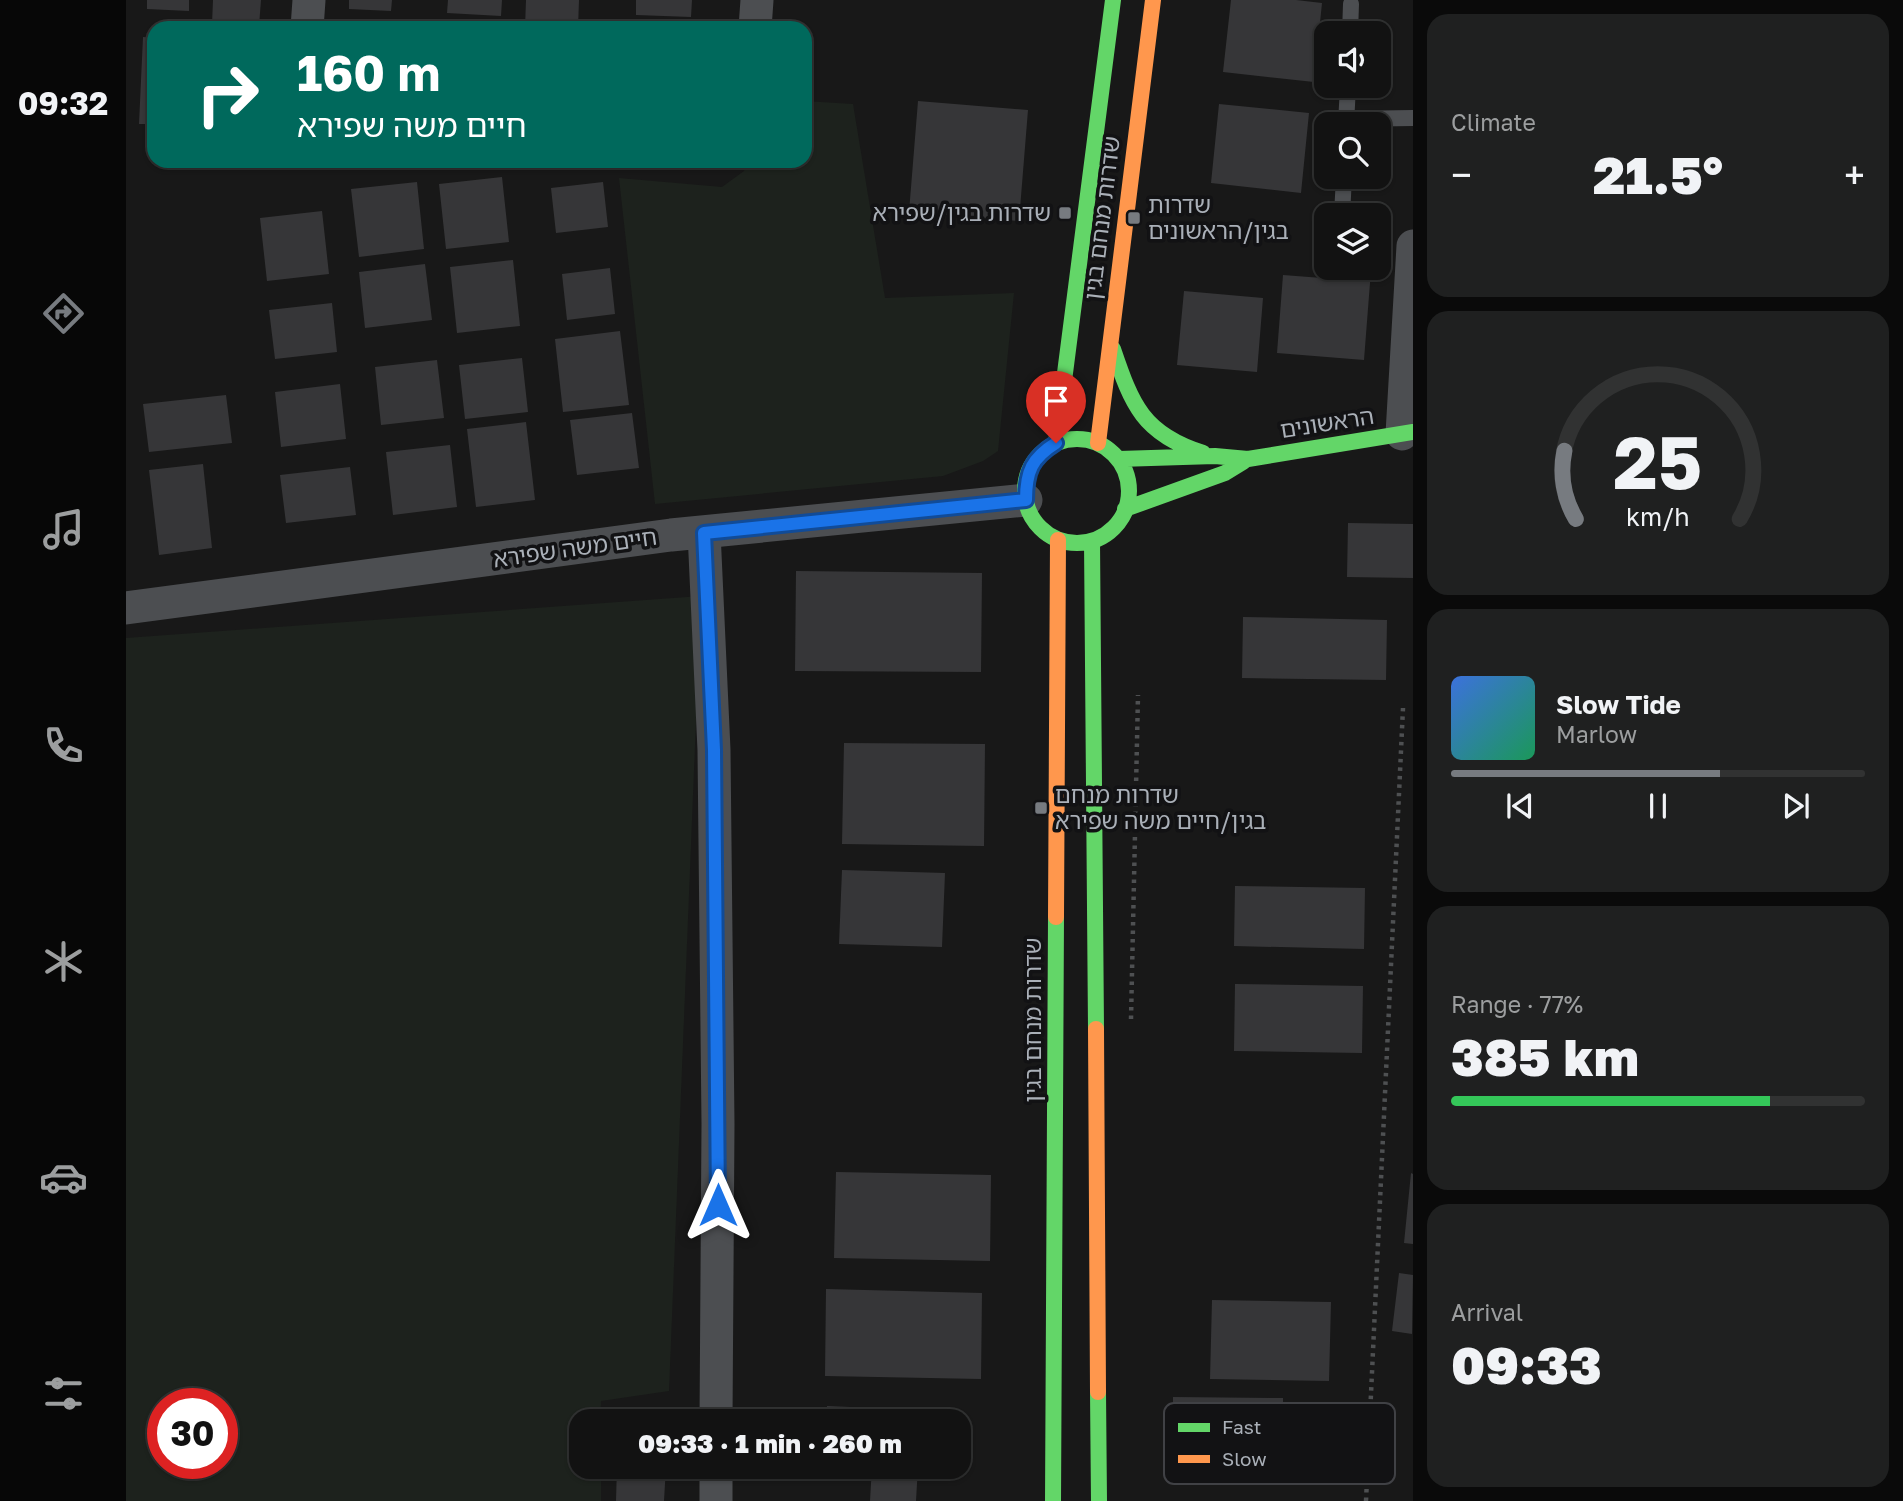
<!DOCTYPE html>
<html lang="en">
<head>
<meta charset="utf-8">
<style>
  :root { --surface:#121212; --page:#1f2020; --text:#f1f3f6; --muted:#9c9e9f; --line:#313232; --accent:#777b80 }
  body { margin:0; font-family:"Golos Text","Noto Sans Hebrew",sans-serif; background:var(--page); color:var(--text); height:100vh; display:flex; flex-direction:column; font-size:26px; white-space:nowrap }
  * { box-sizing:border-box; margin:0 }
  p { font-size:23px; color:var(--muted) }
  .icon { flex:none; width:38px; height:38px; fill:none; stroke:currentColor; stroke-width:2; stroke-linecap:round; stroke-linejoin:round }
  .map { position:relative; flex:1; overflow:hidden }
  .panel { display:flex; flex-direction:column; gap:14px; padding:14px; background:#0a0a0a; width:490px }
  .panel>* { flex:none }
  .banner { position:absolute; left:21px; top:21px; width:665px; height:147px; border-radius:21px; box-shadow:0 2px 5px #0004,0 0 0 2px var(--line); background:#00695c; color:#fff; overflow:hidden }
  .fabs { position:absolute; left:1188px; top:21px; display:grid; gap:14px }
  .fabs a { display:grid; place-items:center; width:77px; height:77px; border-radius:14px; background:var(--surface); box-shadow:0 2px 5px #0004,0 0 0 2px var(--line); font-size:35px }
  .speed { position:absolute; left:21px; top:1388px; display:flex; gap:14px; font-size:35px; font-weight:700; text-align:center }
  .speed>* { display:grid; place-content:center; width:91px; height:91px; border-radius:50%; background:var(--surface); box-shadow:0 2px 5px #0004,0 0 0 2px var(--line); line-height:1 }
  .speed .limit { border:10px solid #d22; background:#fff; color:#111 }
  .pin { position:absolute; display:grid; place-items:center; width:60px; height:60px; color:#fff; margin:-72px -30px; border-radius:50% 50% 50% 0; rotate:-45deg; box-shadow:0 0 7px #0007 }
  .pin .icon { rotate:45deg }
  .me { position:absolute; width:77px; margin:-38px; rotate:0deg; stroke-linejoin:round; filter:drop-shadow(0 0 5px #0008) }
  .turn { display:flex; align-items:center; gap:24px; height:147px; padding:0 35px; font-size:32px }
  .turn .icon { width:91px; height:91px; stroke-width:2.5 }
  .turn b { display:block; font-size:49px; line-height:60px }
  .big { font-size:52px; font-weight:800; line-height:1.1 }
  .panel .card { flex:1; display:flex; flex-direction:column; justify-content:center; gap:10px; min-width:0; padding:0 24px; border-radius:21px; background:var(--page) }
  .panel .dial { align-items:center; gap:0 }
  .dial svg { height:182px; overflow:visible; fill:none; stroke:var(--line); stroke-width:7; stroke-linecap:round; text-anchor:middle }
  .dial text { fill:var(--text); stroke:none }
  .song { display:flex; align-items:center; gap:21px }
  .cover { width:84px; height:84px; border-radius:10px; background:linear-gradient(135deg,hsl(220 70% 55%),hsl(150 70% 35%)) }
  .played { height:7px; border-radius:4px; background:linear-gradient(90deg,var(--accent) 65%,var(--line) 65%) }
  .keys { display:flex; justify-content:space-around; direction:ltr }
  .heat { display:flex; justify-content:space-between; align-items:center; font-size:38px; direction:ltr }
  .charge { height:10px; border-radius:5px; background:linear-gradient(90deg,#34c759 77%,var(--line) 0) }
  .trip { position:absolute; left:443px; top:1409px; width:402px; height:70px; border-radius:21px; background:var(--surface); box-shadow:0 2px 5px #0004,0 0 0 2px var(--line); font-weight:800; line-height:70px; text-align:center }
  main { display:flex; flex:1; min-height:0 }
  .menu { display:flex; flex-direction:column; width:126px; justify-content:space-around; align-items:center; background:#070707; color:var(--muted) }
  .menu .icon { width:49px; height:49px }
  .menu .on { color:var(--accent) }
  .menu b { font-size:32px; color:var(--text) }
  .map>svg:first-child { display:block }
  .green { fill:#1d221d; fill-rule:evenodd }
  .building { fill:#363638 }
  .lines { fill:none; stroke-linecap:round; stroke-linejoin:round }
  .path { stroke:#4e5052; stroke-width:4.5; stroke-dasharray:3.5 5; stroke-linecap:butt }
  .lane { stroke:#4c4e51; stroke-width:16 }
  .street { stroke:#4c4e51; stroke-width:33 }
  .fast { stroke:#63d668; stroke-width:16 }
  .slow { stroke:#ff974d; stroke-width:16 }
  .route-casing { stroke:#114b97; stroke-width:18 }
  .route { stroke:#1a73e8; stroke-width:12 }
  .poi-dot { fill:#777b80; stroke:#121214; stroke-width:2.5 }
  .labels { text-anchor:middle; stroke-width:7; stroke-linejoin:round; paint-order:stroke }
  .poi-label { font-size:23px; fill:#aab0b8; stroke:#121214; text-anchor:start }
  .street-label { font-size:23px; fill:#aab0b8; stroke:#121214 }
  .key { fill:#121214; stroke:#404145; stroke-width:2 }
  .key-label { font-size:19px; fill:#aab0b8 }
</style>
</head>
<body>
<main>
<nav class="menu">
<b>09:32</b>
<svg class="icon on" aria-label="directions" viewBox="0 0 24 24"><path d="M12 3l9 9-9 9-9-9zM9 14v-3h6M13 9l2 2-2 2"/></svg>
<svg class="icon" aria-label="music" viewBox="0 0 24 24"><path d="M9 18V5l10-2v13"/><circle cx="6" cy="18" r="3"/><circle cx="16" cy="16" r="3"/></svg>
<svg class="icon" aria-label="phone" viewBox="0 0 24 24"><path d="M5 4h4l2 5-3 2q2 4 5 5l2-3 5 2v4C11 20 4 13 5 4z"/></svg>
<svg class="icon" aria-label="climate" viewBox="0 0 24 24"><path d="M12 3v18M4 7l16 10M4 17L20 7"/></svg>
<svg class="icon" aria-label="car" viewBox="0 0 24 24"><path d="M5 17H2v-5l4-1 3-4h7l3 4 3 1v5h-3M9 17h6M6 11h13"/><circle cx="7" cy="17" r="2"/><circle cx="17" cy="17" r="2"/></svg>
<svg class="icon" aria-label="filters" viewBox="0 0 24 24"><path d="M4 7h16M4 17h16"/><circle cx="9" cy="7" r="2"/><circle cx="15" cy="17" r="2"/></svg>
</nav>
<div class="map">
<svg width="1287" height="1501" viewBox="0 0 1287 1501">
  <rect width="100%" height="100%" fill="#181818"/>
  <!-- green -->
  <path class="green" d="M679,101L727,104L759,298L888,293L872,451L857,461L817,476L529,504L493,178L596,187L618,171L623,161H679Z
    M575,596L543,1391L475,1401L474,1421H455V1466L475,1467V1501H0V638ZM37,1404H96V1463H37Z"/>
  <!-- building -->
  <path class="building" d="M21,0H63V11L21,9Z
    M87,0H135L133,26L86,24Z
    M223,0H266L265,11L223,9Z
    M322,0H376L375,16L321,13Z
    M400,0H453L452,28H399Z
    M510,0H566L565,17L510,15Z
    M1105,0H1170L1196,3L1188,82L1097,72Z
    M17,37L28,38V124H13Z
    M792,101L902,110L893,221L783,212Z
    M1093,104L1183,113L1175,193L1085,183Z
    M376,177L383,242L320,249L313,184Z
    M291,182L298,249L233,257L225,189Z
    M477,182L482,227L430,233L425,188Z
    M196,211L203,274L141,281L134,218Z
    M387,260L394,326L331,333L324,267Z
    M299,264L306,320L239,328L233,272Z
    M1196,266L1245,270L1238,360L1151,353L1157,275L1196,278Z
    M484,268L489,314L441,320L436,274Z
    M1058,291L1137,298L1131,372L1051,365Z
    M206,303L211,352L149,359L143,310Z
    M494,331L503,405L437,412L429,339Z
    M396,358L402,412L339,419L333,365Z
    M311,360L318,418L255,425L249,367Z
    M214,384L220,439L155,447L149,392Z
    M100,395L106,443L23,452L17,404Z
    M506,413L513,468L451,475L444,420Z
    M400,422L409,500L350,507L341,429Z
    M324,445L331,507L267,515L260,452Z
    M77,464L86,548L33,555L23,470Z
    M224,467L230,515L160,523L154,475Z
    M1222,523L1287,524V578L1221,577Z
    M670,571L856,573L855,672L669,671Z
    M1117,617L1261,620L1260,680L1116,678Z
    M718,743L859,744L858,846L716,844Z
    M716,870L819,873L816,947L713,944Z
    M1109,886L1239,888L1238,949L1108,946Z
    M1109,984L1237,986L1236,1053L1108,1051Z
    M710,1172L865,1175L864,1261L708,1258Z
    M1285,1173L1287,1174V1244L1278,1243Z
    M1273,1273L1287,1275L1286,1334L1266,1331Z
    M700,1289L856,1293L855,1379L699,1376Z
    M1086,1300L1205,1302L1203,1381L1084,1379Z
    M1047,1397L1157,1398V1467L1047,1466Z
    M701,1406L794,1410V1421H700Z
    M543,1408L542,1421H493V1412Z
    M491,1466H540L538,1501H490Z
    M746,1466H792L790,1501H744Z"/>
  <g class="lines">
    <!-- path -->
    <path class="path" d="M1005,1019L1012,695
      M1240,1501L1277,708"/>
    <!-- lane -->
    <path class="lane" d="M1224,33L1225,4
      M1220,119L1287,118
      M1220,124L1222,86
      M1216,215L1218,177"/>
    <!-- street -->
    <path class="street" d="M181,28L183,0
      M629,28L631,0
      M1276,434L1287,246
      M578,532L588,750L592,1124L590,1421
      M0,608L545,535L900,500
      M590,1501V1466"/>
    <!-- fast -->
    <path class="fast" d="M987,349C1006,405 1017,434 1077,453
      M899 491a52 52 0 1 1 104 0a52 52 0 1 1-104 0Z
      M930,443L987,0
      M993,459L1089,456L1122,459L1287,432
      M999,509L1099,473L1117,462
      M966,541L970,1029
      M972,1392L973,1501
      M927,1501L930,917"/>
    <!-- slow -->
    <path class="slow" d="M972,443L1027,0
      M930,917L932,540
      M970,1029L972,1392"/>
  </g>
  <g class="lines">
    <defs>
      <path id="route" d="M592,1205L588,750L578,533L900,500C900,471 906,458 930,443"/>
    </defs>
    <!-- route casing -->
    <use href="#route" class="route-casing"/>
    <!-- route -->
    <use href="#route" class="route"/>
  </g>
  <!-- markers -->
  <g class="poi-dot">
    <rect x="932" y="206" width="14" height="14" rx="3.5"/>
    <rect x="1001" y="211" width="14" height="14" rx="3.5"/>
    <rect x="908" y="801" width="14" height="14" rx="3.5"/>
  </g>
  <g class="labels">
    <!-- poi labels -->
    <g class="poi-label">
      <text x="1022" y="213">שדרות<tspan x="1022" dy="26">בגין/הראשונים</tspan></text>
      <text x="925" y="221" text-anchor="end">שדרות בגין/שפירא</text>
      <text x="929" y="803">שדרות מנחם<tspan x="929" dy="26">בגין/חיים משה שפירא</tspan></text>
    </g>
    <!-- street labels -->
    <g class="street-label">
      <text transform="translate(976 218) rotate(-83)" y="8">שדרות מנחם בגין</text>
      <text transform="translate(1201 423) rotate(-9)" y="8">הראשונים</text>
      <text transform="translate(449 548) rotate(-8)" y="8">חיים משה שפירא</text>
      <text transform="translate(907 1020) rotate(-90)" y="8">שדרות מנחם בגין</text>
    </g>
  </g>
  <!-- legend -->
  <rect x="1038" y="1403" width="231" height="81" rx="10" class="key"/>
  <rect x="1052" y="1423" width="32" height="9" fill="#63d668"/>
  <rect x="1052" y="1455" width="32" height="8" fill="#ff974d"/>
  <g class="key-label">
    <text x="1096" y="1434">Fast</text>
    <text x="1096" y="1466">Slow</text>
  </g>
</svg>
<div class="fabs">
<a><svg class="icon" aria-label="sound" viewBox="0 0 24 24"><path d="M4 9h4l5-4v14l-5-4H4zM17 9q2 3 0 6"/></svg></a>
<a><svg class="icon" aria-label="search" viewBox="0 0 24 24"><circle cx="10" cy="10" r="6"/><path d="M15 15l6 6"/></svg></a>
<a><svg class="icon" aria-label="layers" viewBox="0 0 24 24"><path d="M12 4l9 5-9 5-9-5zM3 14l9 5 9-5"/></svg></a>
</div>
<div class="speed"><div class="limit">30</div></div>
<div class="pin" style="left:930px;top:443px;background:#d93025"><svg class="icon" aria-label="arrive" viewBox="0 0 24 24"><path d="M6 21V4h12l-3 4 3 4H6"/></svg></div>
<svg class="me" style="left:592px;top:1205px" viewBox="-20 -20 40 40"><path d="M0-17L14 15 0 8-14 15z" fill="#1a73e8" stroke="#fff" stroke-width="4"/></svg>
<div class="trip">09:33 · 1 min · 260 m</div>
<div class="banner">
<div class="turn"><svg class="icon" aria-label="right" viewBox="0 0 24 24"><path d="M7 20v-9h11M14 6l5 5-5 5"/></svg><div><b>160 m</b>חיים משה שפירא</div></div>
</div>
</div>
<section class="panel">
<div class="card"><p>Climate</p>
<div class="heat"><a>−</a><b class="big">21.5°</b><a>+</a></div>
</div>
<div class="card dial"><svg viewBox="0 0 100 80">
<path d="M14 69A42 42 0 1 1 86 69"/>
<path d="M14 69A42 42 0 0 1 9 39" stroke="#777b80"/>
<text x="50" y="56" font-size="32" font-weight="700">25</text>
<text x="50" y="72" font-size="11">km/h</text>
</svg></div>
<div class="card">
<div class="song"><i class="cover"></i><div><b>Slow Tide</b><p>Marlow</p></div></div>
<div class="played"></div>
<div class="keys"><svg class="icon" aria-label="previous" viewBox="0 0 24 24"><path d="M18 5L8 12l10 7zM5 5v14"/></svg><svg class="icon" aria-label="pause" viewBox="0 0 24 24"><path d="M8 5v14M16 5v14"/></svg><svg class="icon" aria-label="next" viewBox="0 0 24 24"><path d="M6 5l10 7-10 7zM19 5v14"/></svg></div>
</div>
<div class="card"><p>Range · 77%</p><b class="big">385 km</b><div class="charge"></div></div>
<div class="card"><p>Arrival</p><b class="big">09:33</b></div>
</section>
</main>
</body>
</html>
